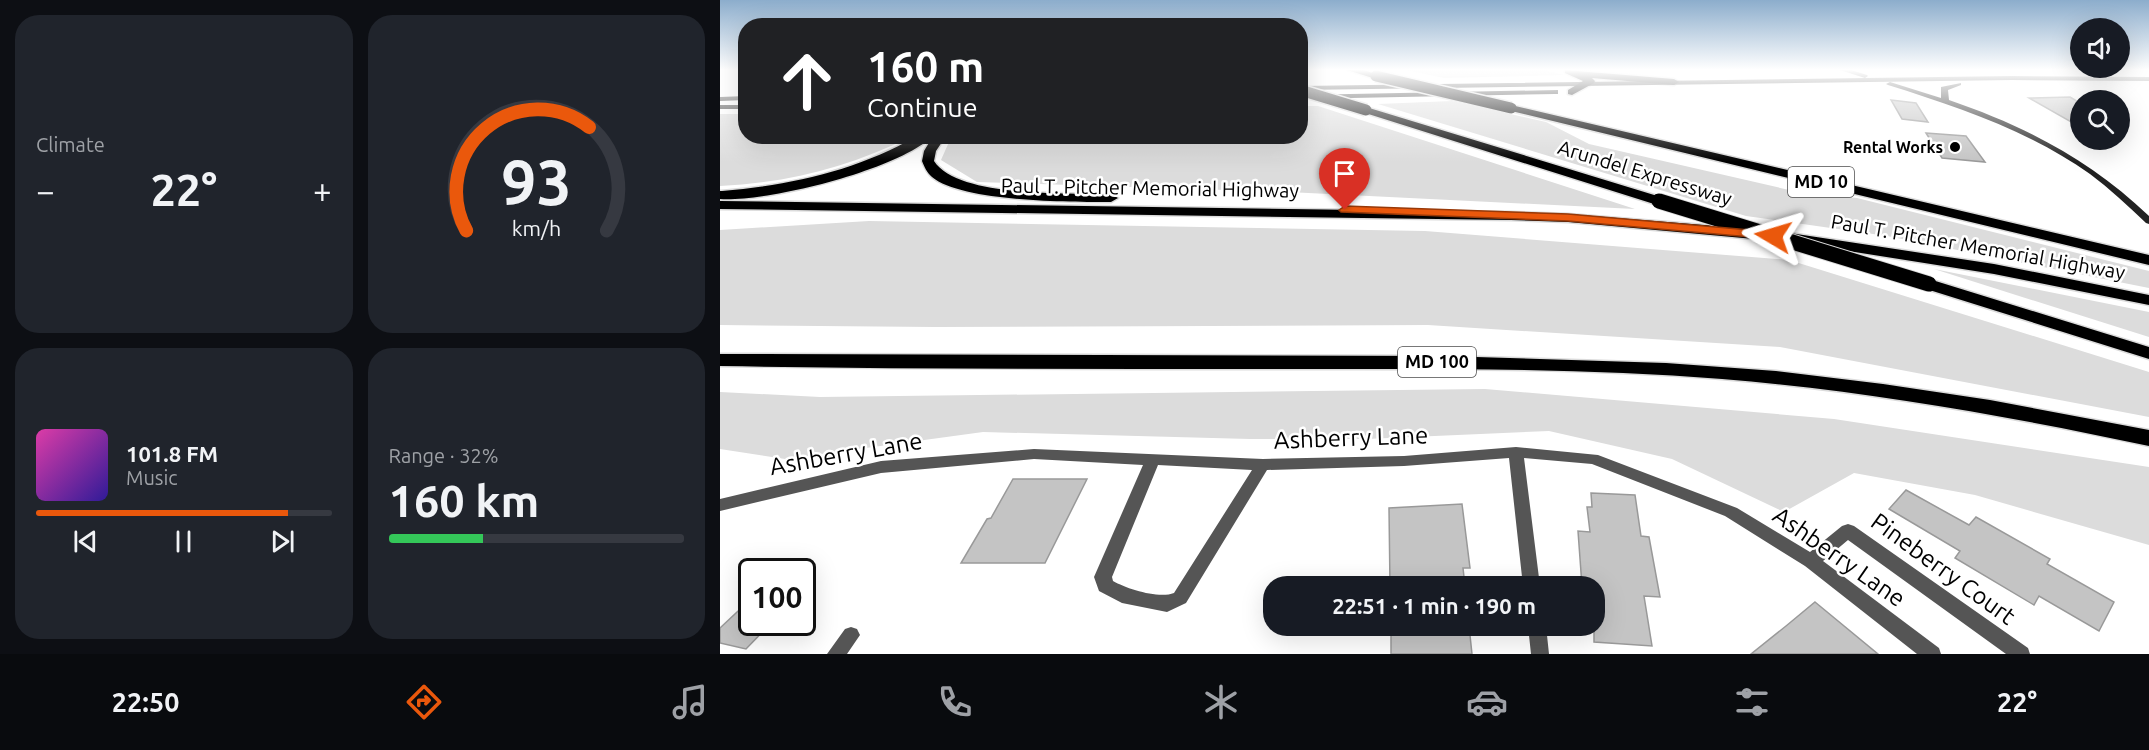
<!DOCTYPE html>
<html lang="en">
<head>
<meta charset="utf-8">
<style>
  :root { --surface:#171b24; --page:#20242c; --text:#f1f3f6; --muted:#9ea1a6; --line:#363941; --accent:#ea580c }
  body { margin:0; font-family:Ubuntu,sans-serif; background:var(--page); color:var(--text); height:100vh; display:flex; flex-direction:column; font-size:22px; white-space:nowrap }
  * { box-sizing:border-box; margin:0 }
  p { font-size:20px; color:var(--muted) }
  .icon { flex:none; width:33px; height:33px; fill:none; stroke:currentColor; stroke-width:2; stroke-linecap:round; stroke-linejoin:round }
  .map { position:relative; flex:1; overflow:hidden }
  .details { display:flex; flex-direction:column; gap:15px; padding:15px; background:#0d0f14; width:720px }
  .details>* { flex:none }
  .banner { position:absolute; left:18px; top:18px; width:570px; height:126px; border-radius:24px; box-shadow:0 6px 24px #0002; background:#202124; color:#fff; overflow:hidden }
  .controls { position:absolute; left:1350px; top:18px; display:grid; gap:12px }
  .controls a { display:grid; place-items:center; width:60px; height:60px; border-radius:50%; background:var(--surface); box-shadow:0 6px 24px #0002; font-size:30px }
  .speed { position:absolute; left:18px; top:558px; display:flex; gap:12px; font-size:30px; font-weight:700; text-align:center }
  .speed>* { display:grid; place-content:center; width:78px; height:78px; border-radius:50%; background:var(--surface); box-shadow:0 6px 24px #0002; line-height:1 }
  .speed .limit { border:3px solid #111; border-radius:9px; background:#fff; color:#111 }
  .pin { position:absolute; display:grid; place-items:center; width:51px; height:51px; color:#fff; margin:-62px -26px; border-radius:50% 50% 50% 0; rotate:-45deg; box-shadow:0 0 6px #0007 }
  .pin .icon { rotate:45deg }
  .me { position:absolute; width:66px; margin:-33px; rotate:277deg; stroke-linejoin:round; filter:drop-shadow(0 0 4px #0008) }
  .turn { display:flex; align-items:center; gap:21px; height:126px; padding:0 30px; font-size:27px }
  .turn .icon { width:78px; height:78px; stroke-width:2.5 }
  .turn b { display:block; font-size:42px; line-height:51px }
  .big { font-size:45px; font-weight:700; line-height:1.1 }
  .details .widget { flex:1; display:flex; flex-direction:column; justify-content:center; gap:9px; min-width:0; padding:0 21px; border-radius:24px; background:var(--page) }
  .details .dial { align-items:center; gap:0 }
  .dial svg { height:156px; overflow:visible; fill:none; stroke:var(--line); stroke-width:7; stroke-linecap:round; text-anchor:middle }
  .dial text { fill:var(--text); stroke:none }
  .song { display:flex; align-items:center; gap:18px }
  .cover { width:72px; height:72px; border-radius:9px; background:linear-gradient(135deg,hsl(320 70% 55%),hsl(250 70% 35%)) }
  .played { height:6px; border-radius:3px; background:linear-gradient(90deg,var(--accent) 85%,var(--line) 85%) }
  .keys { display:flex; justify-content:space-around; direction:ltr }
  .heat { display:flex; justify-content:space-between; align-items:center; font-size:33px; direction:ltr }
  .charge { height:9px; border-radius:4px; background:linear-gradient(90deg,#34c759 32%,var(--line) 0) }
  .details .tiles { flex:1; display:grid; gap:15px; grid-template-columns:repeat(2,1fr) }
  .trip { position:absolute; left:543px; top:576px; width:342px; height:60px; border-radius:24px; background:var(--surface); box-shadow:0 6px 24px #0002; font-weight:700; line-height:60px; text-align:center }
  .menu { display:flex; height:96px; justify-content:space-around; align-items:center; background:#090b0e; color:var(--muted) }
  .menu .icon { width:42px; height:42px }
  .menu .current { color:var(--accent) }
  .menu b { font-size:27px; color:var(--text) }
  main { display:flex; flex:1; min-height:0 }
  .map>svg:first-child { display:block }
  .green { fill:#dcdcdc }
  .building { fill:#c4c4c4; stroke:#999; stroke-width:1.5 }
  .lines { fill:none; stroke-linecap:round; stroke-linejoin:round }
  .motorway-casing { stroke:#dbdbdb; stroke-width:3 }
  .minor { fill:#555; fill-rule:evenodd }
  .secondary { fill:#222; fill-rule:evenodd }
  .motorway { fill:#000; fill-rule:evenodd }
  .motorway-bridge-far1-casing { stroke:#dbdbdb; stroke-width:14; stroke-linecap:butt }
  .motorway-bridge-casing { stroke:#dbdbdb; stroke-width:17; stroke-linecap:butt }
  .motorway-bridge-far1 { stroke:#000; stroke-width:11 }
  .motorway-bridge { stroke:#000; stroke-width:15 }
  .route { fill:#ea580c; stroke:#983908; stroke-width:1.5 }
  .poi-dot { fill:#000; stroke:#fff; stroke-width:2 }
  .labels { text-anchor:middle; stroke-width:5; stroke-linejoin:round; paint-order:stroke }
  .far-poi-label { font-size:16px; font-weight:bold; fill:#000; stroke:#fff; text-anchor:end }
  .shield { fill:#fff; stroke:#4c4c4c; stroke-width:1.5 }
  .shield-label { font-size:18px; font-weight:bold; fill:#000 }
  .street-label { font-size:20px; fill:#000; stroke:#fff }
  .near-street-label { font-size:24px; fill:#000; stroke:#fff }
</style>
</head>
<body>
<main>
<section class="details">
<div class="tiles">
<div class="widget"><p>Climate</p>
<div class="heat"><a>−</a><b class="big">22°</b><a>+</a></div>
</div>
<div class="widget dial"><svg viewBox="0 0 100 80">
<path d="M14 69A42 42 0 1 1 86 69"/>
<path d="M14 69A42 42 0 0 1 77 16" stroke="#ea580c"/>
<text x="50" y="56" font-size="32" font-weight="700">93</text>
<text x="50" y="72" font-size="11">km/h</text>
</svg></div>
<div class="widget">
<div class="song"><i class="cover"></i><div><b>101.8 FM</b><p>Music</p></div></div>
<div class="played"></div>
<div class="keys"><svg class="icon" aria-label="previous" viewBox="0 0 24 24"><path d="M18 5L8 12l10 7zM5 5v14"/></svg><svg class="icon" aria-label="pause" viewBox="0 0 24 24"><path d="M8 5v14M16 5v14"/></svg><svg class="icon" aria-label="next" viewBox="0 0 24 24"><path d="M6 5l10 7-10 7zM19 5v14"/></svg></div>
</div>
<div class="widget"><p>Range · 32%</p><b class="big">160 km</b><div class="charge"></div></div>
</div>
</section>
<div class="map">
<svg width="1429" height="654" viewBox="0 0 1429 654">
  <rect width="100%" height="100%" fill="#fff"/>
  <!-- green -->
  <path class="green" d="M686,70H824L843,75L724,78Z
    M732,101L826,122L869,144L1078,192L1137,198L1429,271V288L1167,236L1026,216L658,104Z
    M581,106H598L915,209L568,192L257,182L221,160L229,142L238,137L580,136Z
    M0,114H25L26,136L190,137C130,167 67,183 0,186Z
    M149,221L705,231L1069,260L1429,372V417L1060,347L708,325L215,327L0,325V230Z
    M1214,269L1429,312V337Z
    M765,389L1114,419L1429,467V545L1255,495L1134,473L1064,512L952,459L829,431L646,439H530L263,432L65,459L0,449V392L100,397Z"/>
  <!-- building -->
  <path class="building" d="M1350,97L1360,103V127L1309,98Z
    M1171,100L1196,103L1208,122L1182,119Z
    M1206,133L1246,136L1265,162L1222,158Z
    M293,479H367L325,563H241L267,519L271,518Z
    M1186,490L1249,525L1256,517L1330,559L1327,564L1394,602L1379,631L1319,596L1314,605L1235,558L1240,551L1169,509Z
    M871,493L915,495L921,536L929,537L940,597L924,596L932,646L874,642V586H862L858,531L870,532L867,507H872Z
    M742,504L750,568H743L745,586H670L669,508Z
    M32,598V622H52L26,649L0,643V628Z
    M1095,602L1158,654H1031L1066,626Z
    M671,626H749L752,654H671Z"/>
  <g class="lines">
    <defs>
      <path id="motorway" d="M627,70H644L661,76L656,79Z
        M845,70L954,79L959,82L954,85L872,78L875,81L874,83L852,95L848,94V90L863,81L845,73Z
        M791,105L1429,255V265L787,110V106Z
        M646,107L944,198L946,201L939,205L934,204L642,112L640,110Z
        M197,136H213C177,170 49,202 0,199V191H2C71,185 136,171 197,136Z
        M213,136H226L216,151L214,161C238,198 349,193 391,194L398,198L391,202C351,202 242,202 212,177C207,173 204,166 202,161L204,151Z
        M0,201L791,212L848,214L1034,229L1042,234L1034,239L848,222L791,220L0,209Z
        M1070,233L1274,264L1429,295V305L1274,274L1065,241L1062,238L1065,235Z
        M1209,279L1429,347V359L1203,288L1201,284L1203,280Z
        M0,354L723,356L946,363L1056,371L1163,384L1270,400L1429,430V446C1288,416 1146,391 1002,379C851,367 699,369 548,369C365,369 183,369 0,366Z"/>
    </defs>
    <!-- motorway casing -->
    <use href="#motorway" class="motorway-casing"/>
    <!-- minor -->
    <path class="minor" d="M796,447L878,455L1017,508L1090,552L1122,526L1128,524L1134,526L1308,648L1310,654H1286L1128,540L1103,561L1219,648L1221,654H1197L1085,566L1005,516L872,464L804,458L820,586H803L789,458L684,466L547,470L466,603L447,612L402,603L379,591L374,577L423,465L314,459L161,473L0,511V499L161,461L314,449L543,459L684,456ZM438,465L532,470L454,593C439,599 407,589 393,581L392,577Z
      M808,626H826L829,654H811Z
      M131,627L137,629L140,635L127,654H107L125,629Z"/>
    <!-- secondary -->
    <path class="secondary" d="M1120,70H1131L1147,75L1148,76L1145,78L1292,76L1429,77V81L1292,80L580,90V86L1145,78Z
      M1170,82L1221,98V87L1241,83V85L1228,90L1229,100C1305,126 1370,160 1429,216V224L1426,223C1408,206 1390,189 1370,174C1310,131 1238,107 1168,85L1166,84Z
      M838,90V94H835L580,99V95Z
      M26,96V100L0,101V97Z
      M0,105H26V109H0Z"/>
    <!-- motorway -->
    <use href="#motorway" class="motorway"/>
    <defs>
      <path id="motorway-bridge-far1" d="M656,76L791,108
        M580,90L646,110"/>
      <path id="motorway-bridge" d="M939,201L1209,284"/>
    </defs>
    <!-- motorway-bridge-far1 casing -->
    <use href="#motorway-bridge-far1" class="motorway-bridge-far1-casing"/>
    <!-- motorway-bridge casing -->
    <use href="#motorway-bridge" class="motorway-bridge-casing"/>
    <!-- motorway-bridge-far1 -->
    <use href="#motorway-bridge-far1" class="motorway-bridge-far1"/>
    <!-- motorway-bridge -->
    <use href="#motorway-bridge" class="motorway-bridge"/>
  </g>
  <!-- sky -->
  <linearGradient id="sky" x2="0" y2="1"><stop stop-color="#8cadcc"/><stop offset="0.43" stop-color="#fff"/><stop offset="1" stop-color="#fff" stop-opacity="0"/></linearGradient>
  <rect width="1429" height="162" fill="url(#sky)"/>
  <!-- route -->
  <path class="route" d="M625,206L848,214L1053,232L1059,236L1053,239L848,221L621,212L619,210Z"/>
  <!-- markers -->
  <circle class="poi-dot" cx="1235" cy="147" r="6"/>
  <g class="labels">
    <!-- far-poi labels -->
    <g class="far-poi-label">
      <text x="1223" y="153">Rental Works</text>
    </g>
    <!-- shield labels -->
    <g class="shield">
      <rect x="1068" y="167" width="66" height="30" rx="4.5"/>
      <rect x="678" y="347" width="78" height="30" rx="4.5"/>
    </g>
    <g class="shield-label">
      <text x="1101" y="188">MD 10</text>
      <text x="717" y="368">MD 100</text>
    </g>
    <!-- street labels -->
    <g class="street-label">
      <text transform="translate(925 173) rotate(17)" y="7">Arundel Expressway</text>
      <text transform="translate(430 188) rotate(1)" y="7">Paul T. Pitcher Memorial Highway</text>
      <text transform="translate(1258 247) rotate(10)" y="7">Paul T. Pitcher Memorial Highway</text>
    </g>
    <!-- near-street labels -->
    <g class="near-street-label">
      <text transform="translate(631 438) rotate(-2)" y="8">Ashberry Lane</text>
      <text transform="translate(126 454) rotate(-10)" y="8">Ashberry Lane</text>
      <text transform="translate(1119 557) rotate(35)" y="8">Ashberry Lane</text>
      <text transform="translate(1223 569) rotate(36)" y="8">Pineberry Court</text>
    </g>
  </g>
</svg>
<div class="controls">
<a><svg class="icon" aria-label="sound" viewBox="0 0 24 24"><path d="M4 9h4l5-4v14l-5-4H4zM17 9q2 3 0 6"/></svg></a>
<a><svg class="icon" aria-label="search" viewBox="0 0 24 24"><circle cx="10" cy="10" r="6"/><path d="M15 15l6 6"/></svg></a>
</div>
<div class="speed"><div class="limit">100</div></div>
<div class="pin" style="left:625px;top:210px;background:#d93025"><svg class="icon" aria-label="arrive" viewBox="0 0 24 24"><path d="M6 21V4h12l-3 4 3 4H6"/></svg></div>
<svg class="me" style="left:1053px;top:236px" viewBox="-20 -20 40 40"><path d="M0-17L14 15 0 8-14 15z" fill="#ea580c" stroke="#fff" stroke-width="4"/></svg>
<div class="trip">22:51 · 1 min · 190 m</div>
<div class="banner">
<div class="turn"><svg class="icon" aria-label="ahead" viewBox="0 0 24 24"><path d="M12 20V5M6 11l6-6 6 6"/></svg><div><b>160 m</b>Continue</div></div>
</div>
</div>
</main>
<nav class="menu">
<b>22:50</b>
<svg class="icon current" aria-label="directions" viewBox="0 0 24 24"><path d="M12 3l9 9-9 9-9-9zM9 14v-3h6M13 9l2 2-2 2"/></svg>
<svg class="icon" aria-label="music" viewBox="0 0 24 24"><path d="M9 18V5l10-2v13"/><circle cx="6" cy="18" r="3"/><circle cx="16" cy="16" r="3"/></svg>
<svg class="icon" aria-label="phone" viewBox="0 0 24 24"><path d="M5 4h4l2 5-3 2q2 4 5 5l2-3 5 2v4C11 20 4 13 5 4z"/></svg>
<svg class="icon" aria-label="climate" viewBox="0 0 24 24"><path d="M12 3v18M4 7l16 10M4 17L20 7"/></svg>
<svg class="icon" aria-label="car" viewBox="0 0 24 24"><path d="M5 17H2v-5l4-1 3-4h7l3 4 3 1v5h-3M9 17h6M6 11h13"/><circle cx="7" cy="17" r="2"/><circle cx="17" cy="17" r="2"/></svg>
<svg class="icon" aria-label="filters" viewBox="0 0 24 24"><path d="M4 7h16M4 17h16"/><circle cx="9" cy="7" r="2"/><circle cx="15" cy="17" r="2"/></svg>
<b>22°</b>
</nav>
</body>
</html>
